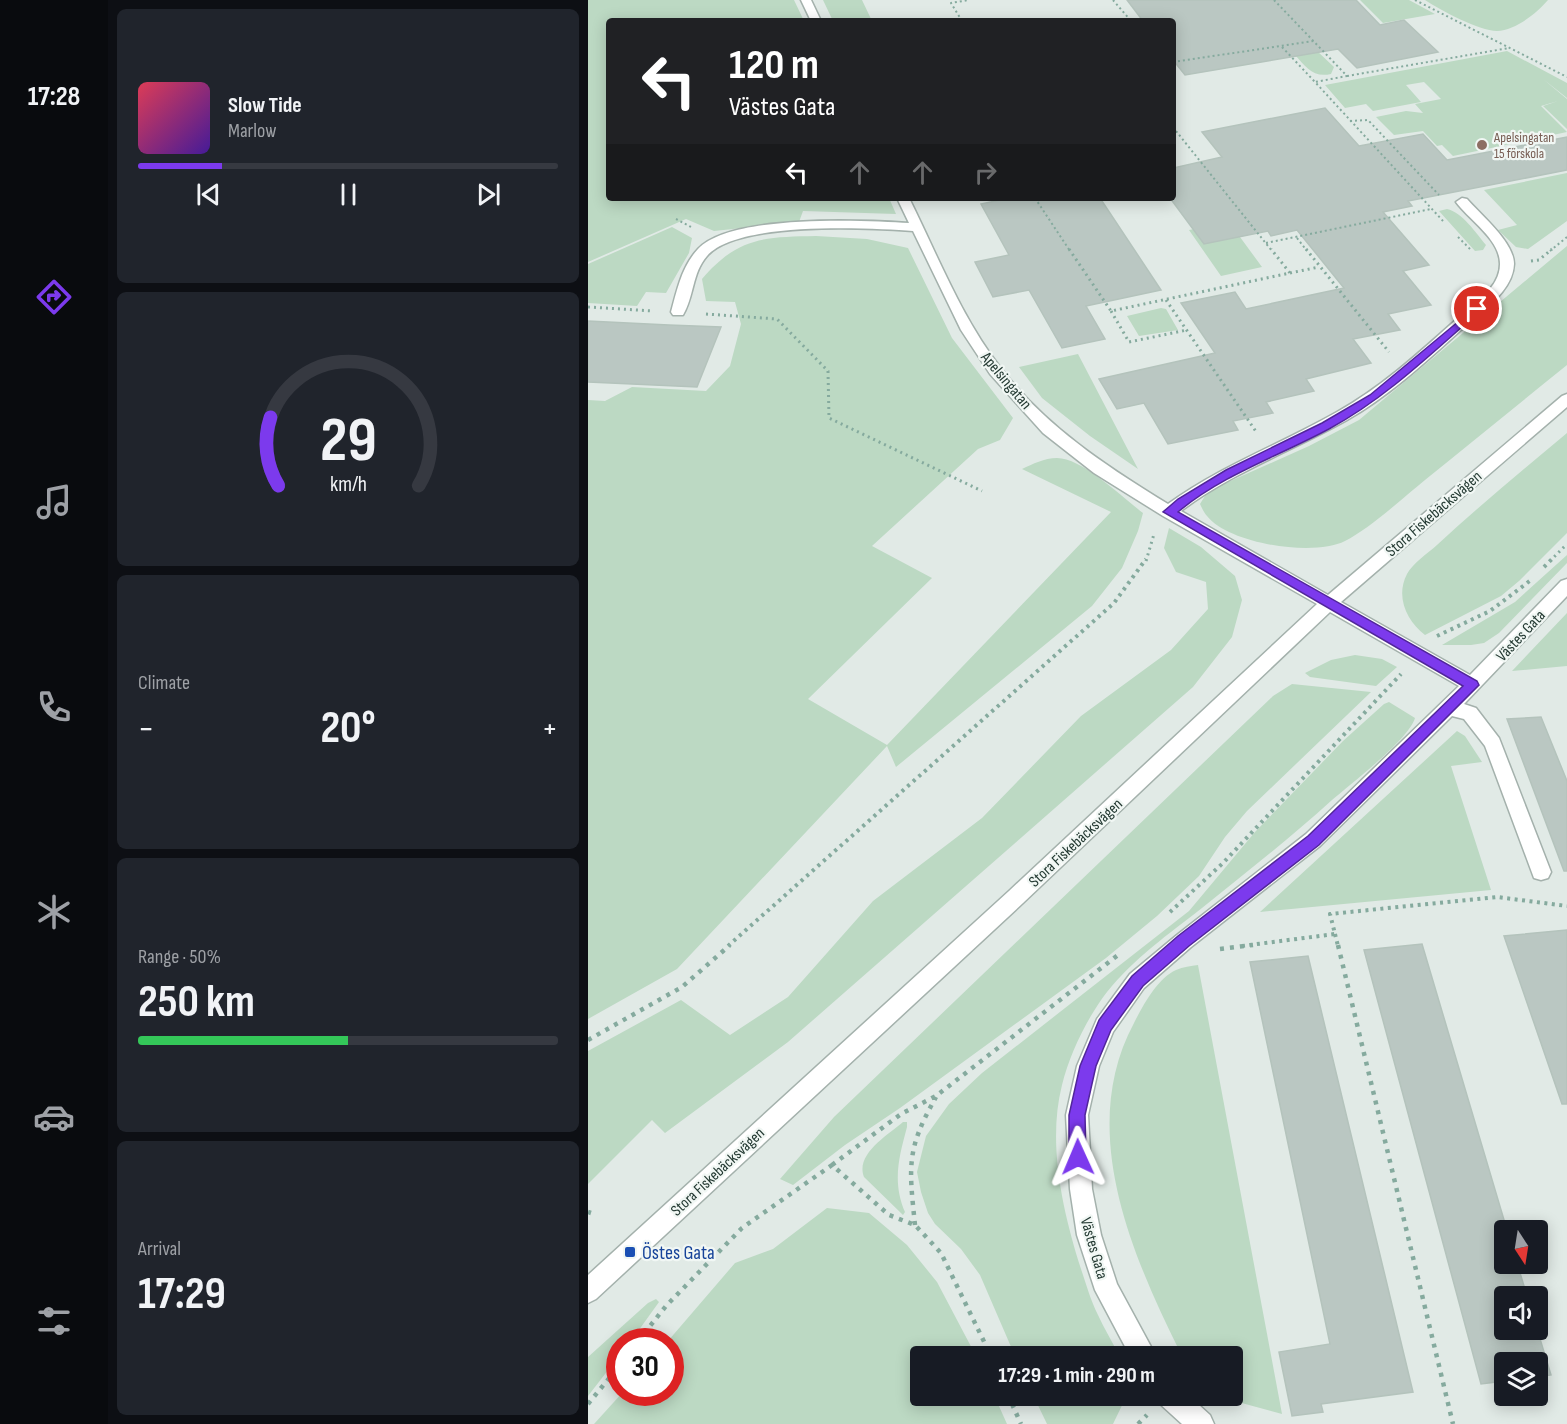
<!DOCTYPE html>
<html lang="en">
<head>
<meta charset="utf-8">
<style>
  :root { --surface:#171b24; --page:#20242c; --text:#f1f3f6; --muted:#9ea1a6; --line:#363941; --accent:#7c3aed }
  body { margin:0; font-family:"Sofia Sans Condensed",sans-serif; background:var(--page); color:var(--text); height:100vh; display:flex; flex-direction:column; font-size:22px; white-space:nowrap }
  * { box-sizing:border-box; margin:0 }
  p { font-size:20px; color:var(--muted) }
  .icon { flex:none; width:33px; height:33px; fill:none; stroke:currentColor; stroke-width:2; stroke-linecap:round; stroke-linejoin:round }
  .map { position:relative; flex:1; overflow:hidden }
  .details { display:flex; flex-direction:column; gap:9px; padding:9px; background:#0d0f14; width:480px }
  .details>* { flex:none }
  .hud { position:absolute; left:18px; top:18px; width:570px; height:183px; border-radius:6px; box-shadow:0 3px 15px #0003; background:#202124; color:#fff; overflow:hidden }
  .needle { width:39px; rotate:168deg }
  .buttons { position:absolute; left:906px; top:1220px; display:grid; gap:12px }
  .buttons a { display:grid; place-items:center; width:54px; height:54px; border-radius:6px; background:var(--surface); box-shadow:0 3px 15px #0003; font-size:30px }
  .speed { position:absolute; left:18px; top:1328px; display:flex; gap:12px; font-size:30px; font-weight:700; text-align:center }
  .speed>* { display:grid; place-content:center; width:78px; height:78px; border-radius:50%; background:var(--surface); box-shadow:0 3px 15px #0003; line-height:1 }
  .speed .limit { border:9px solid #d22; background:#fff; color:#111 }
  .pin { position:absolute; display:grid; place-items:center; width:51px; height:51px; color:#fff; margin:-26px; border:3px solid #fff; border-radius:50%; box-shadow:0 2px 6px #0007 }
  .me { position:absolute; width:66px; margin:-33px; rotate:359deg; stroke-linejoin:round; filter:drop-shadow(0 0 4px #0008) }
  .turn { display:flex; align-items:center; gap:21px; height:126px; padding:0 24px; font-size:27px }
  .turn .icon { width:78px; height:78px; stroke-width:2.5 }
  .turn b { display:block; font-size:42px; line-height:51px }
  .lanes { display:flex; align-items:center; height:57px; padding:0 24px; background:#0003; justify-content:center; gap:30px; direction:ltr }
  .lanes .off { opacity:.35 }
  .big { font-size:45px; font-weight:700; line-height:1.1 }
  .details .tile { flex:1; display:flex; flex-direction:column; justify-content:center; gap:9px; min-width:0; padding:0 21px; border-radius:9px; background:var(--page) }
  .details .dial { align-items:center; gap:0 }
  .dial svg { height:156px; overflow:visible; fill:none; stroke:var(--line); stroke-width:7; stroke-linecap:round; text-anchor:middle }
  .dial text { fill:var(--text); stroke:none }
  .song { display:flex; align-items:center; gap:18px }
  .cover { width:72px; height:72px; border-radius:9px; background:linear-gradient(135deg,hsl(350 70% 55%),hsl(260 70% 35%)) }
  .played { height:6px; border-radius:3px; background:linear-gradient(90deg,var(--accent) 20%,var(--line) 20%) }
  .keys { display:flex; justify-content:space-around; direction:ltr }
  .heat { display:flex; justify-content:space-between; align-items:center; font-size:33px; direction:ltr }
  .charge { height:9px; border-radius:4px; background:linear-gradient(90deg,#34c759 50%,var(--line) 0) }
  .trip { position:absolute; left:322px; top:1346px; width:333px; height:60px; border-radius:6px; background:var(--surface); box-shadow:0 3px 15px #0003; font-weight:700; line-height:60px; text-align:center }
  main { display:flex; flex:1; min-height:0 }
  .menu { display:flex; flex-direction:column; width:108px; justify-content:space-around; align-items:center; background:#090b0e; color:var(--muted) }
  .menu .icon { width:42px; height:42px }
  .menu .selected { color:var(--accent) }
  .menu b { font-size:27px; color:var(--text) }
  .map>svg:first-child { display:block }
  .green { fill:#bcd9c3 }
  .building { fill:#bac7c2; stroke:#b4c3bc; stroke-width:1.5 }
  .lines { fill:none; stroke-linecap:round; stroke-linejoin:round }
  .minor-casing { stroke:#a4b1ac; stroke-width:3 }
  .path-far3 { stroke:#85aa9e; stroke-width:2; stroke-dasharray:2 3; stroke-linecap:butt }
  .path-far2 { stroke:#85aa9e; stroke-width:3; stroke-dasharray:2 4; stroke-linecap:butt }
  .path-far1 { stroke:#85aa9e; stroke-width:4; stroke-dasharray:3 4.5; stroke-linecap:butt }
  .path { stroke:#85aa9e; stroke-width:4.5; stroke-dasharray:4 6; stroke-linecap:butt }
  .minor { fill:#fff; fill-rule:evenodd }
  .route { fill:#7c3aed; stroke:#51269a; stroke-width:1.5 }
  .education-dot { fill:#8d6e63; stroke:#f1f7f4; stroke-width:2 }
  .transit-dot { fill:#1a4fb4; stroke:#f1f7f4; stroke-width:2 }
  .labels { text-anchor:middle; stroke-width:4.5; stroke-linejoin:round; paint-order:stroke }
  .far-education-label { font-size:14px; fill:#785e54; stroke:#f1f7f4; text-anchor:start }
  .street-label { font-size:16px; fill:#233932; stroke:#f1f7f4 }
  .near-transit-label { font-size:20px; fill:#164399; stroke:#f1f7f4; text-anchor:start }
</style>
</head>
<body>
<main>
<nav class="menu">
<b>17:28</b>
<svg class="icon selected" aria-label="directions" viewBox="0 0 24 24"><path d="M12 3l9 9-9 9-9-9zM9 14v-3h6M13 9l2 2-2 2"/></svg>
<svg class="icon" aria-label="music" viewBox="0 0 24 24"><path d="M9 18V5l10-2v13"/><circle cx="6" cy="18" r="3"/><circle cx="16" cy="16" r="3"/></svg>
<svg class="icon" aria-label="phone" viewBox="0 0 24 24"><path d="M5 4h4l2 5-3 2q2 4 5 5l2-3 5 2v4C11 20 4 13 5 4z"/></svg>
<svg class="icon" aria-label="climate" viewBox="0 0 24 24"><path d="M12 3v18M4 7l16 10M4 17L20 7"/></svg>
<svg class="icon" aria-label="car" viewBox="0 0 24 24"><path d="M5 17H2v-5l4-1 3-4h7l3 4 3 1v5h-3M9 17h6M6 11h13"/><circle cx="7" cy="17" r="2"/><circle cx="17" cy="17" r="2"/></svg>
<svg class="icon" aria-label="filters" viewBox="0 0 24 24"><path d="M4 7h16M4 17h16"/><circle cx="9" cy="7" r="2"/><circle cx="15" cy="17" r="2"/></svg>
</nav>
<section class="details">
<div class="tile">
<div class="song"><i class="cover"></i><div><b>Slow Tide</b><p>Marlow</p></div></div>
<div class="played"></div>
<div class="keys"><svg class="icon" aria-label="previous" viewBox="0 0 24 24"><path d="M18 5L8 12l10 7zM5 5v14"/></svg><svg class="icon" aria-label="pause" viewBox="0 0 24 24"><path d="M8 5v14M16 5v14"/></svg><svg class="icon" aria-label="next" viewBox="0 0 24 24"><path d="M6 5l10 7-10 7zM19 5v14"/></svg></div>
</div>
<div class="tile dial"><svg viewBox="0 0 100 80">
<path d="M14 69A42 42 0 1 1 86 69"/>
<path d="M14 69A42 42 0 0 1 10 34" stroke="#7c3aed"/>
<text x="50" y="56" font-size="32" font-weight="700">29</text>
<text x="50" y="72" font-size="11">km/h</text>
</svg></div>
<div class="tile"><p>Climate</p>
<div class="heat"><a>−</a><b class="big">20°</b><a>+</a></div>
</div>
<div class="tile"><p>Range · 50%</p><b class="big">250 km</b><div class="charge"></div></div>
<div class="tile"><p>Arrival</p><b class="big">17:29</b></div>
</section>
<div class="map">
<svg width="979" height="1424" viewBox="0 0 979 1424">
  <rect width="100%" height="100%" fill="#e1eae6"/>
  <!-- green -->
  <path class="green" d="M0,0H206L216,21H21V198H301L308,214L215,211L211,222L126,231L98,219L0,262Z
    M235,0H274L284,21H245Z
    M772,0H821L847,14L795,23Z
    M837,0H960C949,13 928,30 909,31C891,31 852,10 837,0Z
    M728,50L746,67L743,74C725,78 718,67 707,55Z
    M919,51L979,83V98L955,79L979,99V129L955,106L970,101L953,106L979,132L865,156L854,145L849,146L835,131L806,135L788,117L818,111L835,113L827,104L853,99L836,82L818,85L833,102L785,111L778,104L757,108L737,85Z
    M979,173V221L940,249L928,247L910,230L929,225L896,190Z
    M859,209C874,212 888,233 898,245L895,250L887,251L851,211Z
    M641,222L674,267L633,276L601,230Z
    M84,227L104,238L101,253L78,293L58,292L49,306L0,303V264Z
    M228,236L279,239L320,248L364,338L425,418L412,440L390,449L284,546L344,578L220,699L299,745L523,512L434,469C445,464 456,458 469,458C494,458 534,497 555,513L550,531L534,568L504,606L308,767L299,746L89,969L0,1019V400L17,401L44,387L118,391L142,366L153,324L147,302L118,301L114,279C150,237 176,237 228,236Z
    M979,246V365C932,403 884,442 837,480C815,498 781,529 757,541C726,557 641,544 619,516C616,513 614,508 612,504L620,491L721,446L771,420Z
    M573,308L578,309L590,330L551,336L539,316Z
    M490,354L550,469L502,436L454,398L431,367Z
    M979,433V533L931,581L913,596L837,635C819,621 807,597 819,574C824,564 840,553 849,545C891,506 935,470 979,433Z
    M581,528L613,547L647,576L654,600L644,637L605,687L200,1042L77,1133L64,1120L0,1184V1051L93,1000L142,1035L200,997L285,901L394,818L493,716L583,650L620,609L618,582L588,572L576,548Z
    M979,555V563L911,633L896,643L883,645H854L927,602Z
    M979,613V666L924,671Z
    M767,655L794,659L809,667L788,686L722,677L717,673L743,660Z
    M704,684L783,692L659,811L637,837L611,876L569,916L518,958L312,1108L257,1145L205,1185L192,1179L246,1117L685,696Z
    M801,702L827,718C821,739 763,784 744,800C702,838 658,873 614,908C582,933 545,959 519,992C499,1018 482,1053 474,1085C459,1144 475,1212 493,1269C498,1284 503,1301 510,1315C516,1329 525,1342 531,1356H427L392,1275L373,1249L347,1224L340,1213L333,1192L329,1172L338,1136L361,1104L394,1073L601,911L667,832L755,741L796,704Z
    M869,731L877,736L894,762L863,766L903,890L672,912Z
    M610,965L694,1414L650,1402L639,1395H645V1356H595L592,1352C543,1253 489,1129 546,1023C555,1005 570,978 588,970C595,967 603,966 610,965Z
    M315,1122H319V1127C311,1157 304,1182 317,1212L315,1215L276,1177C267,1154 300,1135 315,1122Z
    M239,1208L281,1213L319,1245L349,1282L388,1356H333V1395H406L419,1424H6L35,1392H82V1341H80L147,1263L185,1249Z
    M68,1299L71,1302L43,1341H32L31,1356L0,1396V1357L60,1303Z
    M445,1395H539L525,1424H459Z"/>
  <!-- building -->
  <path class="building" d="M539,0H768L792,25L816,20L850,52L769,68L750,49L597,75L585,60V21H555Z
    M737,108L771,146L835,134L859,160L979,137V170L820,201L824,206L795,212L841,265L815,271L843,305L800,314L812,330L765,339L783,363L718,379L726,391L678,402L685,413L645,421L650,430L580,444L556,403L529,409L511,379L627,353L593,303L647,292L658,309L756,288L709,230L683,236L680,231L616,244L582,198H585V168L634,157L614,132Z
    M421,198H512L573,290L498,306L517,339L474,348L441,290L405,297L387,262L421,255L393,204Z
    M0,321L81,325L133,327L109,387L0,382Z
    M953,717L979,781V871H976L919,719Z
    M979,930V1104H974L916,936Z
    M834,944L919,1230H916V1263H929L939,1296H916V1329H949L963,1375L950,1377V1362H916V1381L893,1384L776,950Z
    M720,956L825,1392L733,1404L735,1412L704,1416L691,1352L742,1344L662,962Z"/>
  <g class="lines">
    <defs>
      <path id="minor" d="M213,0H223L233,21H223Z
        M309,198H321C349,254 373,317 412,367C457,426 518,466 580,504C632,466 693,444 749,412C794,387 833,351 871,317C887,302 912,288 912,264C912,239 881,220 868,202L874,198L879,199C893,215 926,242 926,264C925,289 900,306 883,321C844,356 806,393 759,420C704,451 643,473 593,511L740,595L974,396L979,394V407L753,602L882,675L973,581L979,579V596L876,704L888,708L911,738L963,872L960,878L953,880L946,878L897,746L876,719L864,716L732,846L603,947L556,988L525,1032L511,1066L500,1115L504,1189L513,1235L529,1284L568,1356H542L507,1290L489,1235L482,1189L478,1115L489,1066L509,1019L542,974L589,935L718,834L871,686L742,612L435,903L8,1299L0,1303V1275L421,891L729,604L575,516L506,473L455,433L402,374L373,330L325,231C280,228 149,221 119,256C104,273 106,297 95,315H85L83,312C89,290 94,266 110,249C142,214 275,220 321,223Z
        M568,1395H600L622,1415L626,1424H594L572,1404Z"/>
    </defs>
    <!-- minor casing -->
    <use href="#minor" class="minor-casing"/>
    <!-- path-far3 -->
    <path class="path-far3" d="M525,0L543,21
      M686,0L759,76L727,82L855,221
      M827,0L979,77
      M374,21L363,3L381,0
      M694,47L727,82
      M585,62L726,41
      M759,76L921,48
      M762,121L780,120L851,195
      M588,131L684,251
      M447,198L482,251
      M88,219L105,228
      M870,237L882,249
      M709,238L719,251
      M678,243L843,209
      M962,251L979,237"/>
    <!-- path-far2 -->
    <path class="path-far2" d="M481,249L523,311L702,273L683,249
      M718,249L801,352
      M943,261L951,260L964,249
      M702,273L731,267
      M578,300L669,433
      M0,307L65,311
      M523,311L541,342L599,330
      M118,314L189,319L240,371L241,418L394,491
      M558,561L566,534
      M962,561L979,544"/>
    <!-- path-far1 -->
    <path class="path-far1" d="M956,567L964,559
      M849,636L902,611L943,580
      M582,912L635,863L813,674
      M747,934L750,946
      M140,946L526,603L558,559
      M654,946L747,934L742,914L909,897L979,906"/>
    <!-- path -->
    <path class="path" d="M750,945L865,1424
      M632,949L665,945
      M0,1040L94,987L142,945
      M244,1165L313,1114L348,1096L530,955
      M0,1212L3,1213
      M327,1225C321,1166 318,1150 348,1097
      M50,1341L78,1306L154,1228L244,1165L301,1215L327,1225L353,1253L403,1356
      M420,1395L433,1424
      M0,1404L32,1365
      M550,1424L559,1415"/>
    <!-- minor -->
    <use href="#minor" class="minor"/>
  </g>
  <!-- route -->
  <path class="route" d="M889,306L892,307V311C844,353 798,398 741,429C691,456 634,475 590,512L889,681L891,685L731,845L601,946L555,986L523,1030L508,1066L497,1115L498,1157L496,1163L490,1165L484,1163L481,1157V1115L492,1066L511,1020L544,976L590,936L720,836L875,686L575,512L590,499L638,470L734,423L782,395Z"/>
  <!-- markers -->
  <circle class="education-dot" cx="894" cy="145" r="6"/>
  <rect class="transit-dot" x="36" y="1246" width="12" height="12" rx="3"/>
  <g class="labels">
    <!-- far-education labels -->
    <g class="far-education-label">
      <text x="906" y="142">Apelsingatan<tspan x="906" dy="16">15 förskola</tspan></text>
    </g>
    <!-- street labels -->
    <g class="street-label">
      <text transform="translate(419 380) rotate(50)" y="6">Apelsingatan</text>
      <text transform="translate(845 513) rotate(-41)" y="6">Stora Fiskebäcksvägen</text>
      <text transform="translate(932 635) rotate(-47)" y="6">Västes Gata</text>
      <text transform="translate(487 842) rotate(-43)" y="6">Stora Fiskebäcksvägen</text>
      <text transform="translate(129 1171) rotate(-43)" y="6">Stora Fiskebäcksvägen</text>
      <text transform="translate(507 1248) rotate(74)" y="6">Västes Gata</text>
    </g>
    <!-- near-transit labels -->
    <g class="near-transit-label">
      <text x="54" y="1259">Östes Gata</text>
    </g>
  </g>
</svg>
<div class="buttons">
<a><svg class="needle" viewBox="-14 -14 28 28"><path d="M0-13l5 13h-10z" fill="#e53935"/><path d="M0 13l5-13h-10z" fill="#9ea1a6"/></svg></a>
<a><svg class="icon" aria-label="sound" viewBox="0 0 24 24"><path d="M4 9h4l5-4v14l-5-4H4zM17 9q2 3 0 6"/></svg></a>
<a><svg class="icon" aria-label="layers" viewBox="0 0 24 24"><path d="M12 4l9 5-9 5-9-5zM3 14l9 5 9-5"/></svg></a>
</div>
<div class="speed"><div class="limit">30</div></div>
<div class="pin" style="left:889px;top:309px;background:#d93025"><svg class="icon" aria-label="arrive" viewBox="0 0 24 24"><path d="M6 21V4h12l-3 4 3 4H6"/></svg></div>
<svg class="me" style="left:490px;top:1157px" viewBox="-20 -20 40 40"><path d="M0-17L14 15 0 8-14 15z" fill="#7c3aed" stroke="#fff" stroke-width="4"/></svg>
<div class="trip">17:29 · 1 min · 290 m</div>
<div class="hud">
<div class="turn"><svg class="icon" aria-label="left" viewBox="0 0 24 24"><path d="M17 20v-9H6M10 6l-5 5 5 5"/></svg><div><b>120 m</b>Västes Gata</div></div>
<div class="lanes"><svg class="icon" aria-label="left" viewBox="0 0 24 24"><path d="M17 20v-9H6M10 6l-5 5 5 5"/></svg><svg class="icon off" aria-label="ahead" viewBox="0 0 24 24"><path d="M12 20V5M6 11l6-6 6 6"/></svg><svg class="icon off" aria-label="ahead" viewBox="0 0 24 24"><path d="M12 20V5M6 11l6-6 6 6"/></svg><svg class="icon off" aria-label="right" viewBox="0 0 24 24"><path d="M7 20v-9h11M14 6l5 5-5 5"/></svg></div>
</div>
</div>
</main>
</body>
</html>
